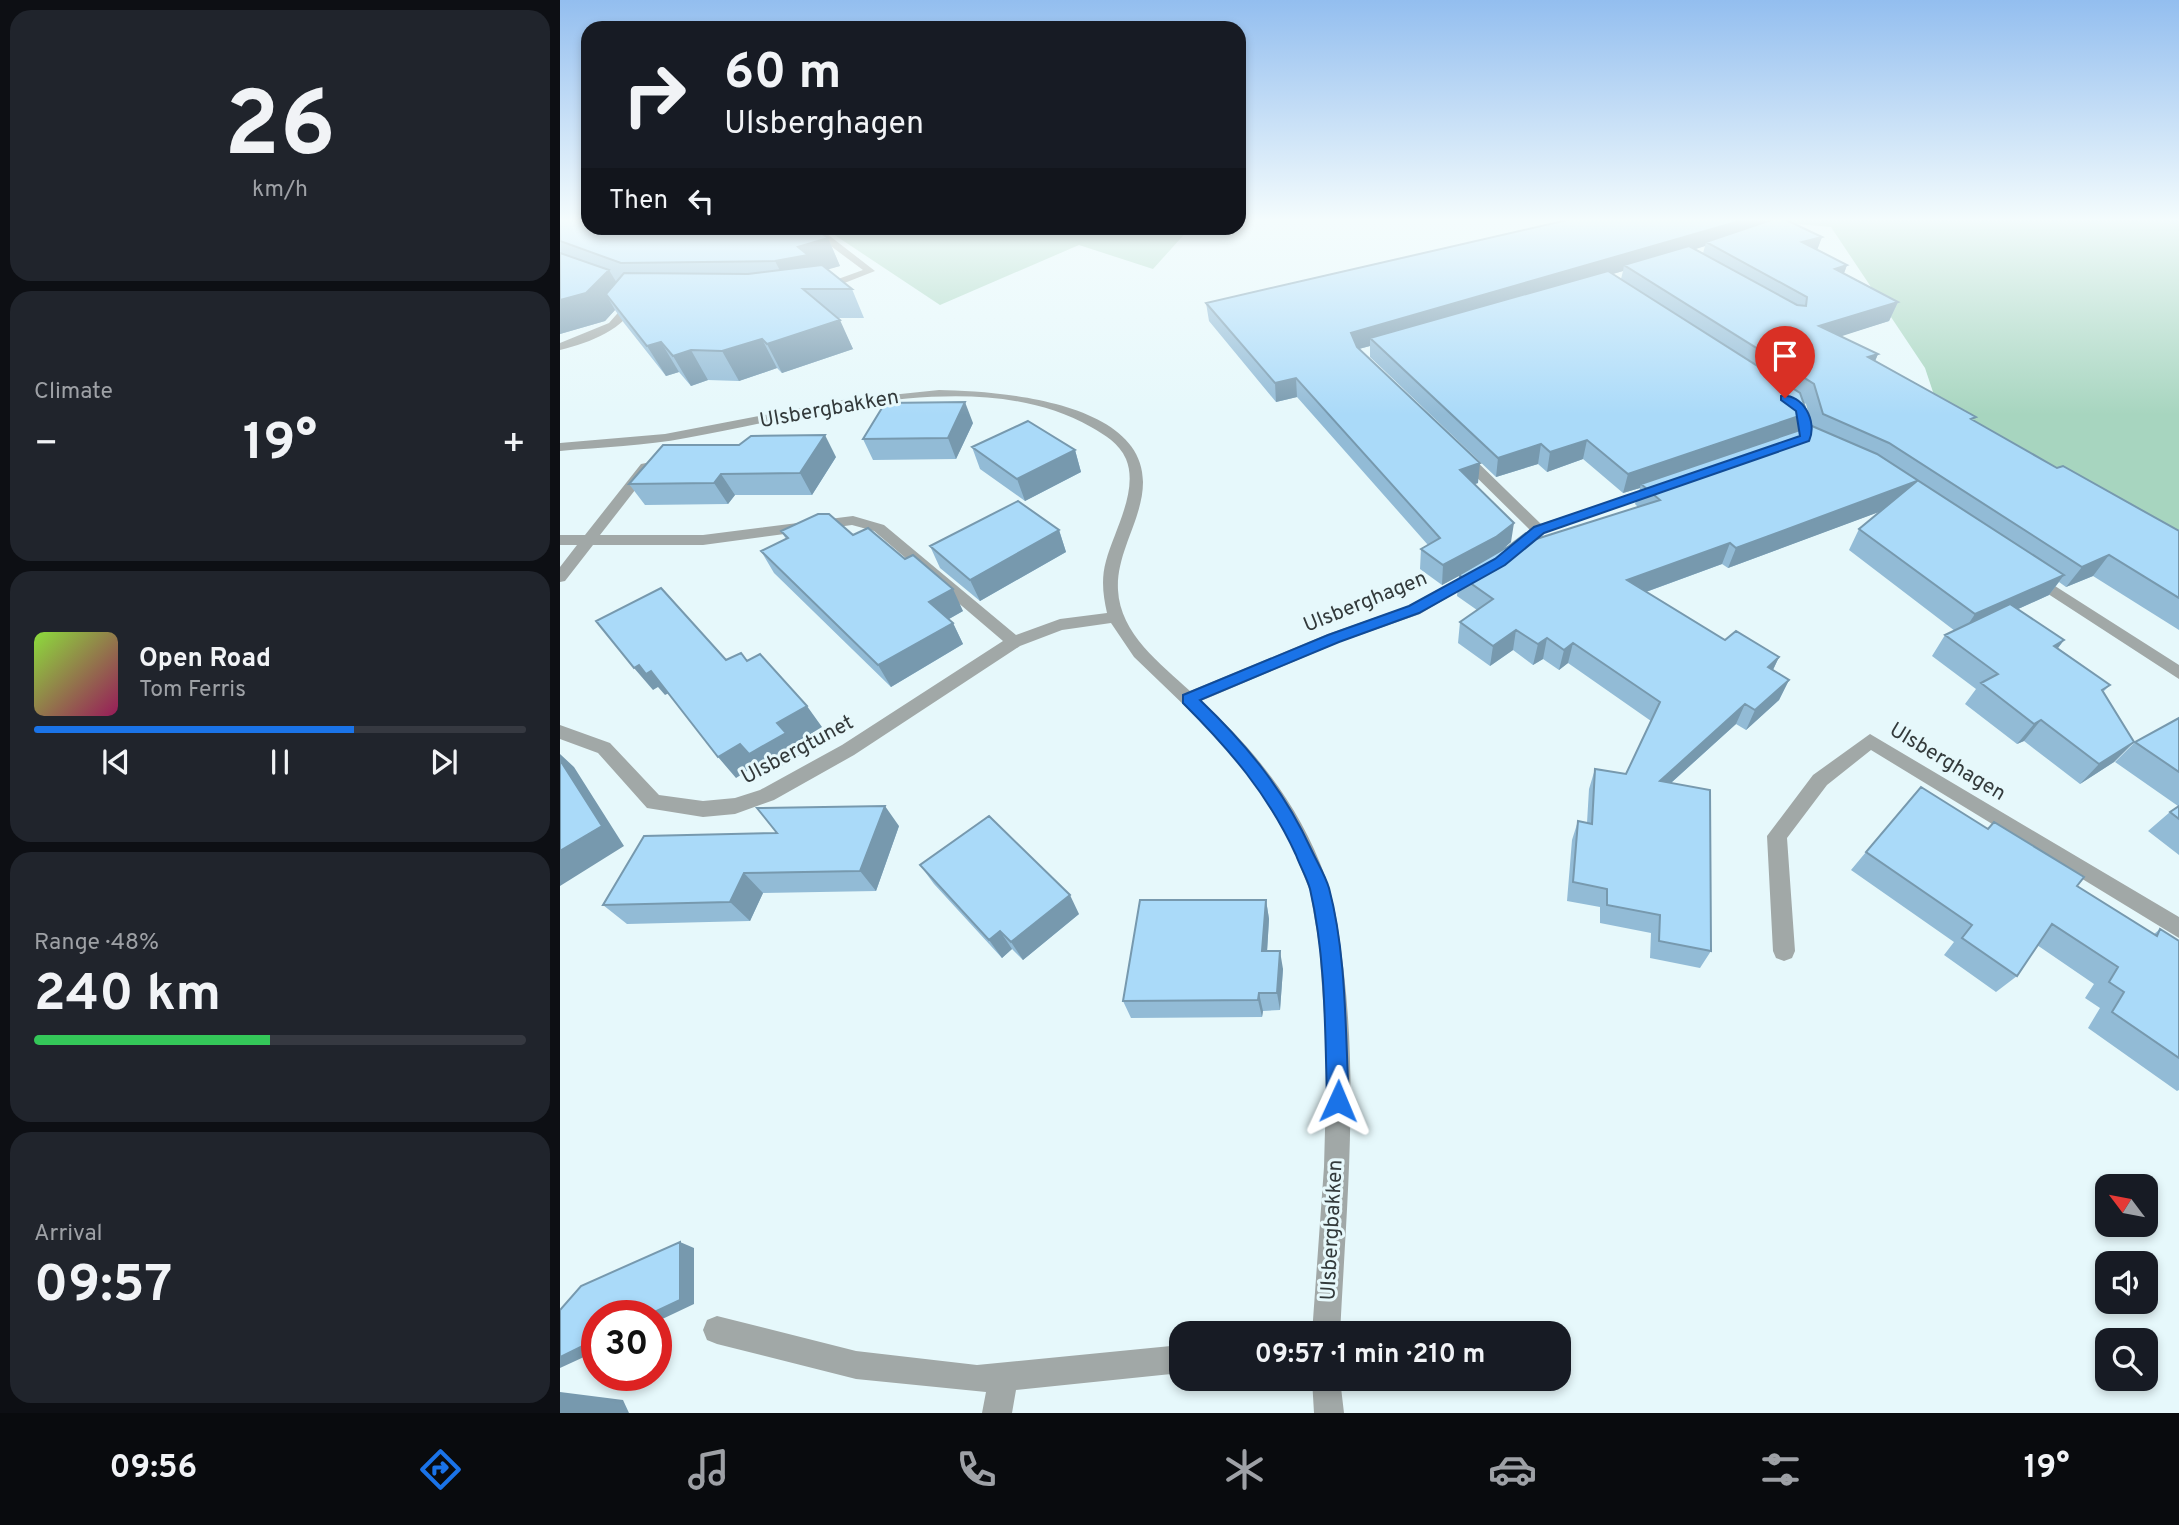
<!DOCTYPE html>
<html lang="en">
<head>
<meta charset="utf-8">
<style>
  :root { --surface:#171b24; --page:#20242c; --text:#f1f3f6; --muted:#9ea1a6; --line:#363941; --accent:#1a73e8 }
  body { margin:0; font-family:Overpass,sans-serif; background:var(--page); color:var(--text); height:100vh; display:flex; flex-direction:column; font-size:26px; white-space:nowrap }
  * { box-sizing:border-box; margin:0 }
  p { font-size:23px; color:var(--muted) }
  .icon { flex:none; width:38px; height:38px; fill:none; stroke:currentColor; stroke-width:2; stroke-linecap:round; stroke-linejoin:round }
  .map { position:relative; flex:1; overflow:hidden }
  .drawer { display:flex; flex-direction:column; gap:10px; padding:10px; background:#0d0f14; width:560px }
  .drawer>* { flex:none }
  .guide { position:absolute; left:21px; top:21px; width:665px; height:214px; border-radius:21px; box-shadow:0 4px 10px #0003; background:#171b24; color:var(--text); overflow:hidden }
  .needle { width:46px; rotate:302deg }
  .fabs { position:absolute; left:1535px; top:1174px; display:grid; gap:14px }
  .fabs a { display:grid; place-items:center; width:63px; height:63px; border-radius:14px; background:var(--surface); box-shadow:0 4px 10px #0003; font-size:35px }
  .speed { position:absolute; left:21px; top:1300px; display:flex; gap:14px; font-size:35px; font-weight:700; text-align:center }
  .speed>* { display:grid; place-content:center; width:91px; height:91px; border-radius:50%; background:var(--surface); box-shadow:0 4px 10px #0003; line-height:1 }
  .speed .limit { border:10px solid #d22; background:#fff; color:#111 }
  .pin { position:absolute; display:grid; place-items:center; width:60px; height:60px; color:#fff; margin:-72px -30px; border-radius:50% 50% 50% 0; rotate:-45deg; box-shadow:0 0 7px #0007 }
  .pin .icon { rotate:45deg }
  .me { position:absolute; width:77px; margin:-38px; rotate:1deg; stroke-linejoin:round; filter:drop-shadow(0 0 5px #0008) }
  .turn { display:flex; align-items:center; gap:24px; height:147px; padding:0 28px; font-size:32px }
  .turn .icon { width:91px; height:91px; stroke-width:2.5 }
  .turn b { display:block; font-size:49px; line-height:60px }
  .then { display:flex; align-items:center; height:66px; padding:0 28px; background:#0003; gap:14px; font-size:26px }
  .big { font-size:52px; font-weight:700; line-height:1.1 }
  .drawer .tile { flex:1; display:flex; flex-direction:column; justify-content:center; gap:10px; min-width:0; padding:0 24px; border-radius:21px; background:var(--page) }
  .drawer .dial { align-items:center; gap:0 }
  .dial b { font-size:91px; line-height:1 }
  .song { display:flex; align-items:center; gap:21px }
  .cover { width:84px; height:84px; border-radius:10px; background:linear-gradient(135deg,hsl(90 70% 55%),hsl(330 70% 35%)) }
  .played { height:7px; border-radius:4px; background:linear-gradient(90deg,var(--accent) 65%,var(--line) 65%) }
  .keys { display:flex; justify-content:space-around; direction:ltr }
  .heat { display:flex; justify-content:space-between; align-items:center; font-size:38px; direction:ltr }
  .charge { height:10px; border-radius:5px; background:linear-gradient(90deg,#34c759 48%,var(--line) 0) }
  .trip { position:absolute; left:609px; top:1321px; width:402px; height:70px; border-radius:21px; background:var(--surface); box-shadow:0 4px 10px #0003; font-weight:700; line-height:70px; text-align:center }
  .dock { display:flex; height:112px; justify-content:space-around; align-items:center; background:#090b0e; color:var(--muted) }
  .dock .icon { width:49px; height:49px }
  .dock .active { color:var(--accent) }
  .dock b { font-size:32px; color:var(--text) }
  main { display:flex; flex:1; min-height:0 }
  .map>svg:first-child { display:block }
  .green { fill:#a7d5bf }
  .lines { fill:none; stroke-linecap:round; stroke-linejoin:round }
  .minor { fill:#a1a8a7; fill-rule:evenodd }
  .wall { fill:#92bbd6; fill-rule:evenodd }
  .shaded-wall { fill:#7799ae }
  .building { fill:#aadaf9; stroke:#7799ae; stroke-width:2 }
  .route { fill:#1a73e8; stroke:#114b97; stroke-width:2 }
  .labels { text-anchor:middle; stroke-width:6; stroke-linejoin:round; paint-order:stroke }
  .street-label { font-size:21px; fill:#333a3b; stroke:#e6f8fb }
</style>
</head>
<body>
<main>
<section class="drawer">
<div class="tile dial"><b>26</b><p>km/h</p></div>
<div class="tile"><p>Climate</p>
<div class="heat"><a>−</a><b class="big">19°</b><a>+</a></div>
</div>
<div class="tile">
<div class="song"><i class="cover"></i><div><b>Open Road</b><p>Tom Ferris</p></div></div>
<div class="played"></div>
<div class="keys"><svg class="icon" aria-label="previous" viewBox="0 0 24 24"><path d="M18 5L8 12l10 7zM5 5v14"/></svg><svg class="icon" aria-label="pause" viewBox="0 0 24 24"><path d="M8 5v14M16 5v14"/></svg><svg class="icon" aria-label="next" viewBox="0 0 24 24"><path d="M6 5l10 7-10 7zM19 5v14"/></svg></div>
</div>
<div class="tile"><p>Range · 48%</p><b class="big">240 km</b><div class="charge"></div></div>
<div class="tile"><p>Arrival</p><b class="big">09:57</b></div>
</section>
<div class="map">
<svg width="1619" height="1413" viewBox="0 0 1619 1413">
  <rect width="100%" height="100%" fill="#e6f8fb"/>
  <!-- green -->
  <path class="green" d="M1187,218H1619V534L1377,404L1365,368L1271,227L1237,224L1216,231Z
    M264,228H630L593,269L519,245L380,305Z"/>
  <g class="lines">
    <!-- minor -->
    <path class="minor" d="M248,228L262,230L315,271L264,291H256V287L303,270L256,235L245,233L243,231Z
      M71,298L80,300C63,330 32,342 0,350V343L49,323Z
      M379,390C437,391 583,401 583,482C583,519 556,552 558,590C560,634 601,664 630,691L768,634L848,606L914,570H924L927,574L860,614L780,642L641,701C695,749 740,807 765,876C777,907 780,942 784,974C798,1093 786,1214 780,1334H752L764,1167L767,1056L759,945L750,891L729,839L689,774L653,733L574,657L551,623L502,630L460,646L294,755L214,800L175,814L143,817L87,808L38,753L0,739V725L50,743L99,795L143,801L175,798L200,790L282,745L443,641L314,531L292,525L143,545H33L5,581L0,582V567L17,545H0V535H25L81,464L86,463L93,467L40,535H143L293,516L324,525L456,635L500,619L547,613C543,595 541,579 546,561C554,531 579,490 566,459C559,443 545,435 531,427C417,362 247,417 126,438C85,446 42,447 0,451V443L105,434L283,400Z
      M1225,398C1246,396 1258,424 1250,441H1240L1238,438L1241,430L1235,411L1225,404Z
      M901,450L906,451L981,524L1092,487L1097,486L1104,490L984,533L951,558L944,553L946,550L970,530L896,457V451Z
      M1473,572L1619,665V679L1468,581L1465,577Z
      M1310,734L1619,917V938L1311,750L1267,785L1227,838L1235,951L1232,958L1224,961L1216,958L1213,951L1207,836L1253,775Z
      M157,1316L296,1351L417,1365L621,1345V1373L456,1390L452,1413H422L426,1392L296,1379L157,1344L147,1340L143,1330L147,1320Z
      M752,1379H780L784,1413H754Z"/>
  </g>
  <!-- wall -->
  <path class="wall" d="M0,218L268,238L280,266L267,269L292,289L304,318H278L293,349L222,373L217,368L179,381L148,380L131,386L119,372L106,376L64,323L55,310L45,321L0,334Z
    M1206,221L1262,237L1257,250L1287,265L1284,273L1338,302L1329,321L1280,336L1318,354L1315,361L1414,421L1497,468L1619,531V630L1533,576L1506,587L1499,582L1489,595L1458,609L1504,640L1498,648L1550,685L1543,692L1574,742L1554,762L1520,784L1464,741L1457,744L1405,704L1416,689L1372,656L1385,635L1395,631L1289,550L1299,529L1321,511L1168,568L1162,564L1086,592L1165,640L1219,657L1213,670L1229,680L1219,700L1186,730L1176,724L1111,783L1151,951L1140,968L1090,958L1091,933L1040,923V907L1007,901L1012,840L1018,821L1027,823L1029,789L1035,769L1066,774L1091,721L1008,663L999,670L983,659L973,665L953,650L930,666L898,643L900,622L917,610L897,596L899,576L882,585L860,569L861,549L868,545L737,397L716,402L649,321L646,303ZM1145,246L1143,253L1136,249ZM1063,271L1061,279L1052,274ZM810,346V357L936,477L978,464L987,472L1023,459L1063,493L1080,488L1075,504L1078,507L973,540L939,552L951,542L915,484L918,483L799,349ZM1243,402L1246,404L1252,426L1238,430Z
    M413,423L396,459L313,460L303,439Z
    M412,447L515,450L521,472L465,501L420,469Z
    M276,457L252,495H175L168,504L85,505L69,484Z
    M499,530L506,552L420,601L380,568L370,546Z
    M221,531L293,535L403,611L389,619L393,623L403,644L331,687L214,573L201,551L226,539Z
    M1619,718V855L1588,831L1610,812L1618,806L1555,762L1575,742Z
    M339,826L316,891L203,893L190,921L67,924L43,905L217,833Z
    M1306,852L1517,886L1594,934L1600,929L1619,941V1090L1617,1091L1528,1028L1540,1008L1525,998L1534,984L1477,945L1457,976L1436,992L1384,955L1394,942L1291,870Z
    M360,865L519,914L463,960L452,949L442,958L374,884Z
    M706,900L709,919L707,951L723,969L720,1010L703,1011L702,1017L571,1018L563,1001Z"/>
  <!-- shaded-wall -->
  <path class="shaded-wall" d="M1190,218H1207L1204,229L1146,242L1145,246L1069,269L1064,265L1063,271L816,344L810,338V346L791,351V333Z
    M1262,237L1255,255L1242,242Z
    M268,238L280,266L256,273L229,288L215,261L238,247Z
    M1287,265L1280,284L1275,269Z
    M49,270L66,298L46,294L55,310L45,321L0,334V300Z
    M1338,302L1329,321L1251,346L1259,326Z
    M280,320L293,349L222,373L207,344Z
    M202,339L217,368L179,381L162,351Z
    M101,342L119,372L106,376L87,346Z
    M131,350L148,380L131,386L113,356Z
    M1318,354L1310,373L1308,357Z
    M736,378L737,397L716,402L715,383Z
    M405,402L413,423L396,459L388,438Z
    M1245,414L1237,434L1081,484L1080,488L1063,493L1068,474Z
    M265,435L276,457L252,495L240,473Z
    M1027,440L1023,459L987,472L990,452Z
    M981,444L978,464L936,477L938,458Z
    M515,450L521,472L465,501L457,479Z
    M920,463L918,483L899,489L900,470Z
    M161,474L175,495L168,504L154,483Z
    M1357,481L1346,502L1168,568L1176,548Z
    M954,523L951,542L934,557L882,585L883,565Z
    M499,530L506,552L420,601L410,580Z
    M1170,543L1162,564L1061,601L1067,580Z
    M1549,555L1533,576L1506,587L1522,567Z
    M1504,575L1489,595L1401,635L1415,614Z
    M393,589L403,611L380,624L369,602Z
    M393,623L403,644L331,687L318,665Z
    M956,630L953,650L930,666L933,646Z
    M987,638L983,659L973,665L978,644Z
    M1504,640L1488,661L1494,646Z
    M1013,643L1008,663L999,670L1004,650Z
    M1219,657L1209,678L1208,667Z
    M79,665L91,671L109,693L105,695L98,687L93,690L74,668Z
    M1229,680L1219,700L1186,730L1195,710Z
    M1185,704L1176,724L1092,800L1100,781Z
    M247,706L262,727L234,744L242,754L206,775L197,765L176,778L158,757Z
    M1481,720L1464,741L1457,744L1474,724Z
    M1574,742L1554,762L1520,784L1539,764Z
    M0,754L14,767L64,846L0,886Z
    M325,806L339,826L316,891L300,871Z
    M184,873L203,893L190,921L170,902Z
    M510,895L519,914L463,960L451,942Z
    M706,900L709,919L706,969L702,951Z
    M440,931L452,949L442,958L429,940Z
    M720,951L723,969L720,1010L717,993Z
    M699,993L703,1011L702,1017L698,1000Z
    M120,1242L134,1248V1304L96,1322V1316H86Z
    M37,1339V1351L0,1368V1357Z
    M0,1392L63,1400L69,1413H0Z"/>
  <!-- building -->
  <path class="building" d="M0,218H28V228H254L268,238L238,247L248,255L215,261L61,263L0,241Z
    M1016,218H1190L791,333L797,347L920,463L900,470L954,523L936,537L883,565L861,549L880,538L736,378L715,383L646,303Z
    M1217,218H1222L1262,237L1242,242L1287,265L1275,269L1338,302L1259,326L1318,354L1308,357L1416,417L1411,419L1497,468L1503,466L1619,531V598L1549,555L1522,567L1329,443L1263,414L1254,384L1064,265L1129,246L1237,305L1246,306L1247,297L1146,242Z
    M0,253L49,270L26,293L0,300Z
    M262,265L292,289H243L280,320L207,344L202,339L162,351L131,350L113,356L101,342L87,346L46,294L64,273L188,274Z
    M1048,271L1240,393L1246,410L1245,414L1068,474L1027,440L990,452L981,444L938,458L810,338Z
    M405,402L388,438L303,439L325,403Z
    M468,421L515,450L457,479L412,447Z
    M1252,426L1317,454L1504,575L1415,614L1299,529L1357,481L1176,548L1170,543L1067,580L1165,640L1176,631L1219,657L1208,667L1229,680L1195,710L1185,704L1100,781L1150,790L1151,951L1099,941L1100,915L1047,905V889L1013,882L1018,821L1032,824L1035,769L1066,774L1100,702L1013,643L1004,650L987,638L978,644L956,630L933,646L900,622L933,599L899,575L949,546L966,533L973,540L1100,500L1081,484Z
    M265,435L240,473L161,474L154,483L69,484L103,445H179L191,436Z
    M458,501L499,530L410,580L370,546Z
    M258,514H269L293,535L308,528L345,559L353,555L393,589L369,602L393,623L318,665L201,551L228,538L221,531Z
    M101,588L166,660L181,653L187,661L200,654L247,706L217,723L226,733L189,754L180,744L158,757L91,671L86,674L79,665L74,668L36,621Z
    M1450,604L1504,640L1494,646L1550,685L1542,690L1574,742L1539,764L1481,720L1474,724L1421,683L1438,674L1385,635Z
    M1619,718V772L1575,742Z
    M0,760L42,826L0,851Z
    M1361,787L1428,829L1434,822L1524,877L1517,886L1597,936L1600,929L1619,941V1058L1552,1012L1564,992L1549,982L1558,967L1492,924L1457,976L1402,938L1412,925L1306,852Z
    M325,806L300,871L184,873L170,902L43,905L84,836L217,833L197,808Z
    M1619,806V819L1610,812Z
    M429,816L510,895L451,942L440,931L429,940L360,865Z
    M580,900H706L702,951H720L717,993H699L698,1000L563,1001Z
    M120,1242V1300L86,1316H37V1339L0,1357V1310L21,1286Z"/>
  <!-- sky -->
  <linearGradient id="sky" x2="0" y2="1"><stop stop-color="#93beef"/><stop offset="0.53" stop-color="#f4fcfd"/><stop offset="1" stop-color="#f4fcfd" stop-opacity="0"/></linearGradient>
  <rect width="1619" height="415" fill="url(#sky)"/>
  <!-- route -->
  <path class="route" d="M1221,396C1243,393 1258,422 1249,441L984,533L945,565L859,613L779,642L640,700C687,745 724,790 751,849C757,862 765,875 769,888C787,956 785,1031 789,1101L786,1109L778,1112L770,1109L767,1101C765,1031 766,958 750,889C747,878 740,866 736,855C708,794 670,750 623,703V695L768,635L849,606L935,559L974,527L1240,436L1236,411L1221,400Z"/>
  <g class="labels">
    <!-- street labels -->
    <g class="street-label">
      <text transform="translate(269 408) rotate(-10)" y="7">Ulsbergbakken</text>
      <text transform="translate(805 601) rotate(-22)" y="7">Ulsberghagen</text>
      <text transform="translate(237 749) rotate(-28)" y="7">Ulsbergtunet</text>
      <text transform="translate(1388 761) rotate(31)" y="7">Ulsberghagen</text>
      <text transform="translate(771 1230) rotate(-87)" y="7">Ulsbergbakken</text>
    </g>
  </g>
</svg>
<div class="fabs">
<a><svg class="needle" viewBox="-14 -14 28 28"><path d="M0-13l5 13h-10z" fill="#e53935"/><path d="M0 13l5-13h-10z" fill="#9ea1a6"/></svg></a>
<a><svg class="icon" aria-label="sound" viewBox="0 0 24 24"><path d="M4 9h4l5-4v14l-5-4H4zM17 9q2 3 0 6"/></svg></a>
<a><svg class="icon" aria-label="search" viewBox="0 0 24 24"><circle cx="10" cy="10" r="6"/><path d="M15 15l6 6"/></svg></a>
</div>
<div class="speed"><div class="limit">30</div></div>
<div class="pin" style="left:1225px;top:398px;background:#d93025"><svg class="icon" aria-label="arrive" viewBox="0 0 24 24"><path d="M6 21V4h12l-3 4 3 4H6"/></svg></div>
<svg class="me" style="left:778px;top:1101px" viewBox="-20 -20 40 40"><path d="M0-17L14 15 0 8-14 15z" fill="#1a73e8" stroke="#fff" stroke-width="4"/></svg>
<div class="trip">09:57 · 1 min · 210 m</div>
<div class="guide">
<div class="turn"><svg class="icon" aria-label="right" viewBox="0 0 24 24"><path d="M7 20v-9h11M14 6l5 5-5 5"/></svg><div><b>60 m</b>Ulsberghagen</div></div>
<div class="then">Then<svg class="icon" aria-label="left" viewBox="0 0 24 24"><path d="M17 20v-9H6M10 6l-5 5 5 5"/></svg></div>
</div>
</div>
</main>
<nav class="dock">
<b>09:56</b>
<svg class="icon active" aria-label="directions" viewBox="0 0 24 24"><path d="M12 3l9 9-9 9-9-9zM9 14v-3h6M13 9l2 2-2 2"/></svg>
<svg class="icon" aria-label="music" viewBox="0 0 24 24"><path d="M9 18V5l10-2v13"/><circle cx="6" cy="18" r="3"/><circle cx="16" cy="16" r="3"/></svg>
<svg class="icon" aria-label="phone" viewBox="0 0 24 24"><path d="M5 4h4l2 5-3 2q2 4 5 5l2-3 5 2v4C11 20 4 13 5 4z"/></svg>
<svg class="icon" aria-label="climate" viewBox="0 0 24 24"><path d="M12 3v18M4 7l16 10M4 17L20 7"/></svg>
<svg class="icon" aria-label="car" viewBox="0 0 24 24"><path d="M5 17H2v-5l4-1 3-4h7l3 4 3 1v5h-3M9 17h6M6 11h13"/><circle cx="7" cy="17" r="2"/><circle cx="17" cy="17" r="2"/></svg>
<svg class="icon" aria-label="filters" viewBox="0 0 24 24"><path d="M4 7h16M4 17h16"/><circle cx="9" cy="7" r="2"/><circle cx="15" cy="17" r="2"/></svg>
<b>19°</b>
</nav>
</body>
</html>
